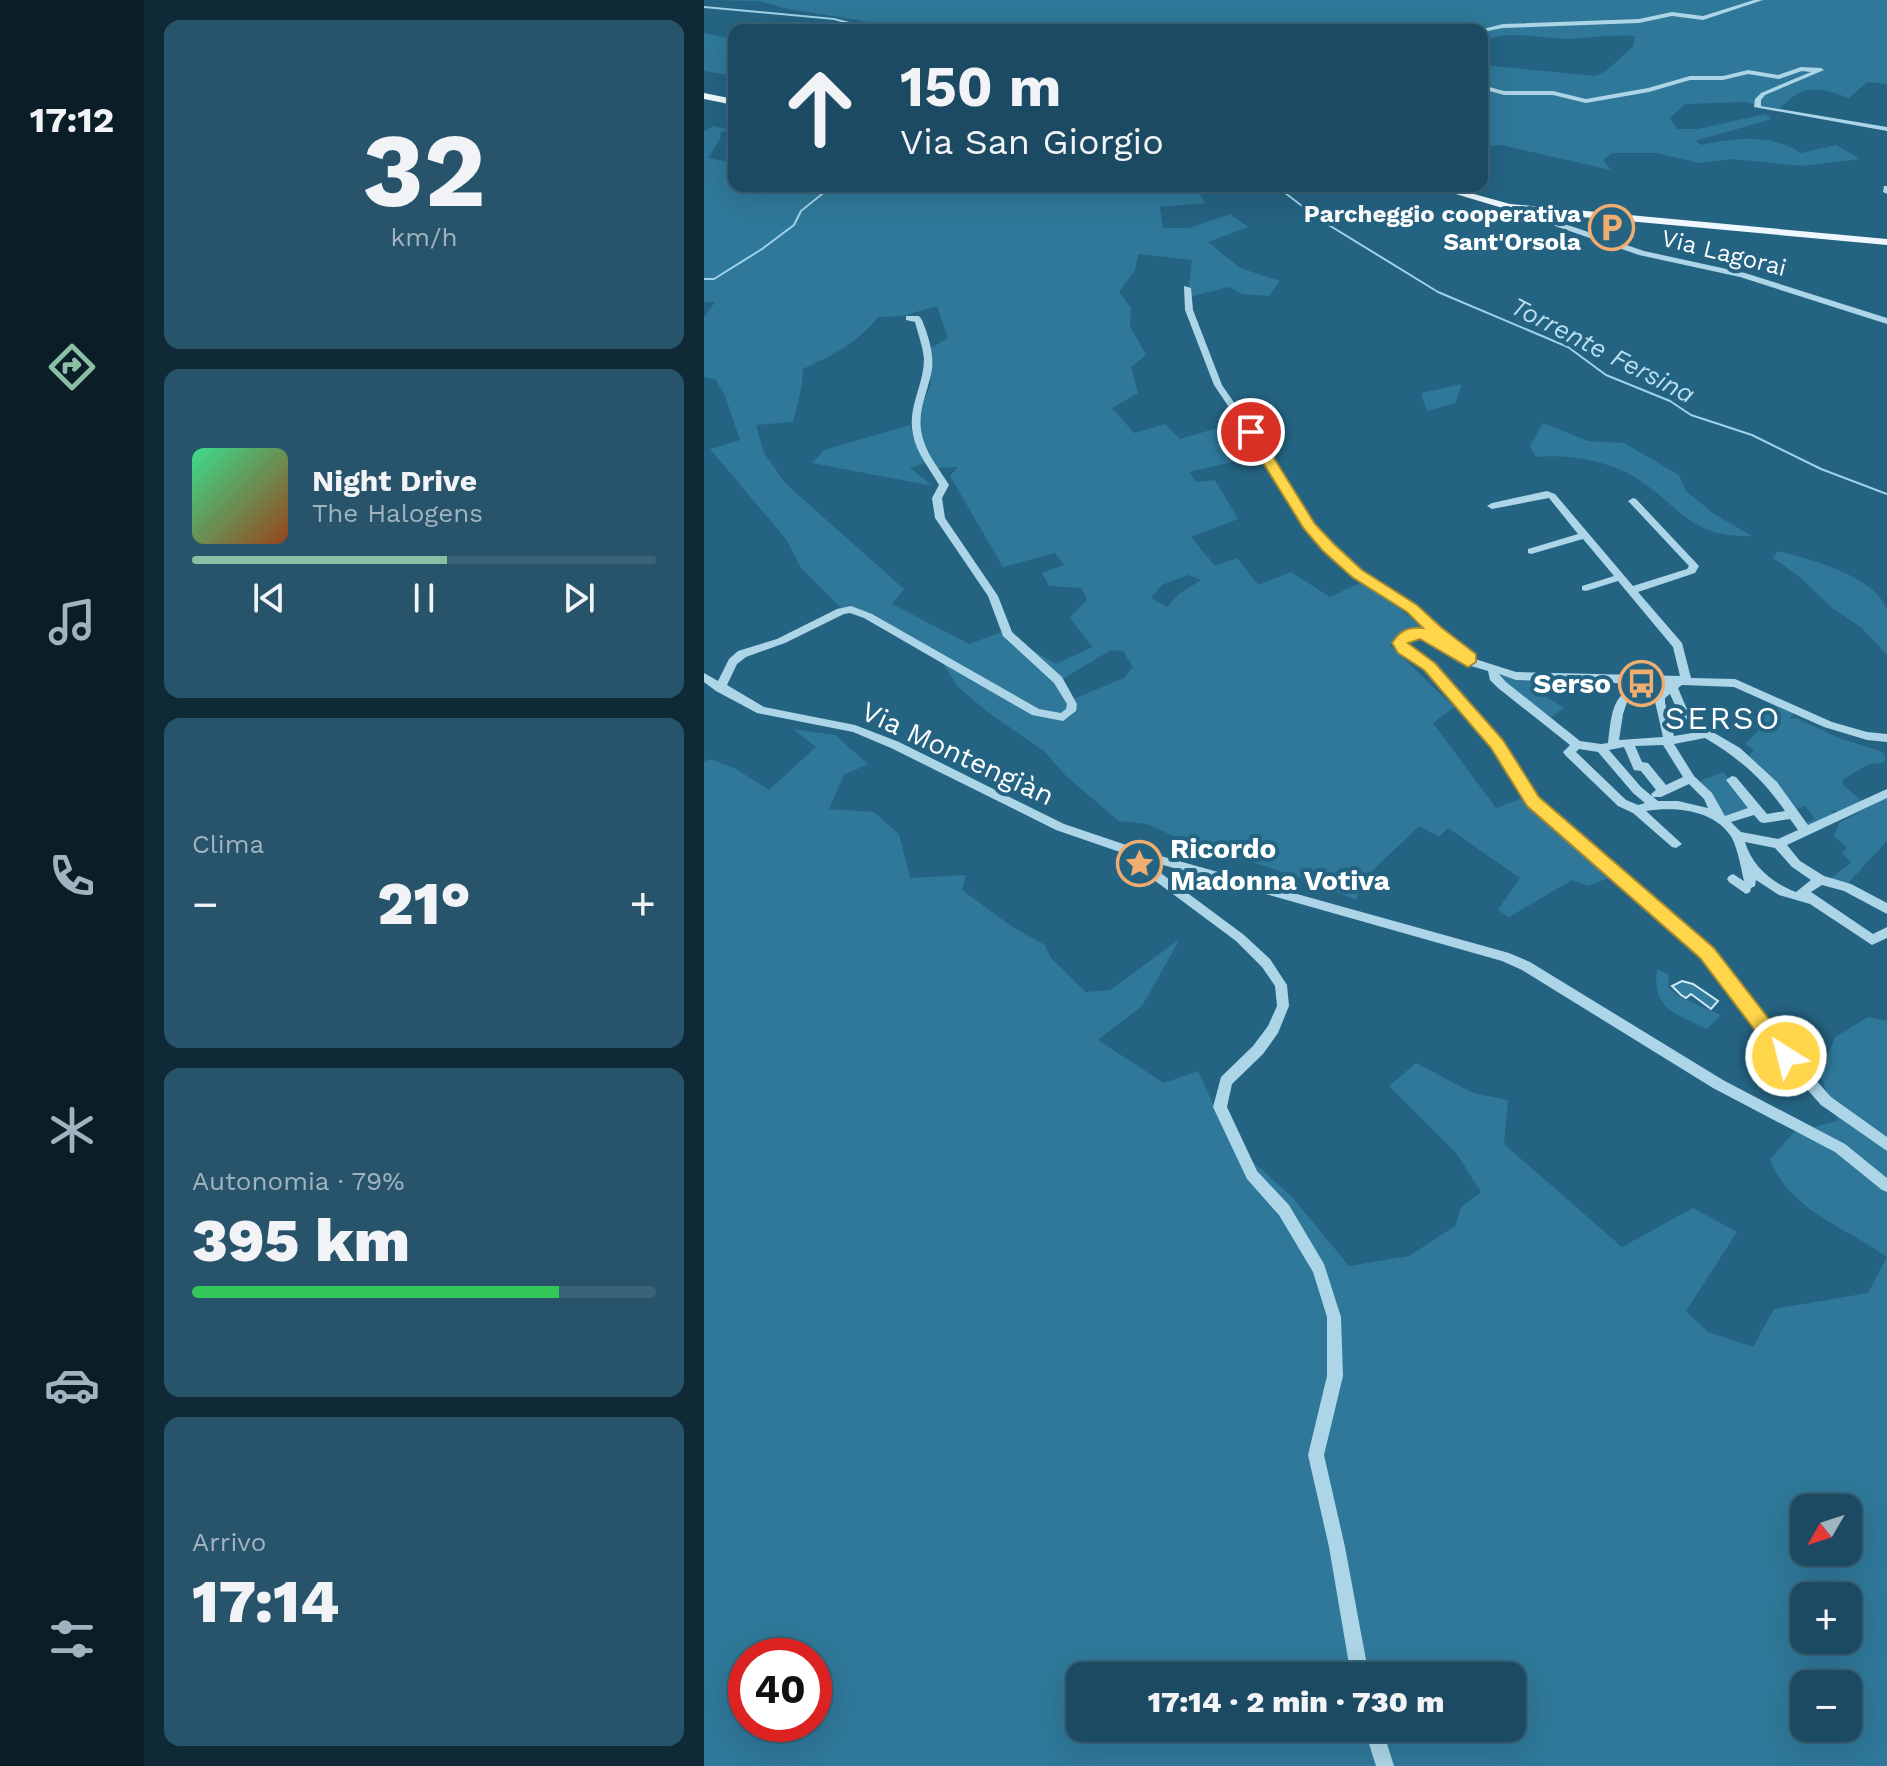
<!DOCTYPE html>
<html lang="it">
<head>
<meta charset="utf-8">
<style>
  :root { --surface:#1b4a62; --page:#28546b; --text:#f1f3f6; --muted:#a0b3be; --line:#396277; --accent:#8abfa5 }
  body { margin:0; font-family:"Work Sans",sans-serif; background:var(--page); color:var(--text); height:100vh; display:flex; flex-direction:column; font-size:30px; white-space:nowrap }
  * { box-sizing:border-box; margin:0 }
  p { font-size:26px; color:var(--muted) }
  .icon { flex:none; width:44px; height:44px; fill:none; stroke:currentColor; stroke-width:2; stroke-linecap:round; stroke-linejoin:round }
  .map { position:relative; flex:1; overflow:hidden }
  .sheet { display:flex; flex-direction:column; gap:20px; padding:20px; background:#0f2936; width:560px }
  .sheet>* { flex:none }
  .guide { position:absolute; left:24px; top:24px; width:760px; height:168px; border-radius:16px; box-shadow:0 8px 32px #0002,0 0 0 2px var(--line); background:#1b4a62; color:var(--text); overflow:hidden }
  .needle { width:52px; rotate:231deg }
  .tools { position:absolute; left:1086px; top:1494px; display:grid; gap:16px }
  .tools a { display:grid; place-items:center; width:72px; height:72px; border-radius:16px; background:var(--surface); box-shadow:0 8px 32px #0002,0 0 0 2px var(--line); font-size:40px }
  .speed { position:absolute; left:24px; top:1638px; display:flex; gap:16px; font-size:40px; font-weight:700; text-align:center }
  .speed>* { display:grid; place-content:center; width:104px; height:104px; border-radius:50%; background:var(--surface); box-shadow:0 8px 32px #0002,0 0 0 2px var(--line); line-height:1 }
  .speed .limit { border:12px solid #d22; background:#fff; color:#111 }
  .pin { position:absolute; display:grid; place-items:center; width:68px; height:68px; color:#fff; margin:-34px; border:4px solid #fff; border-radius:50%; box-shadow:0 2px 8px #0007 }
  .me { position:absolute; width:88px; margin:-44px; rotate:324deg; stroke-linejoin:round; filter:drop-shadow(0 0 6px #0008) }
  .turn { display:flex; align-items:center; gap:28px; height:168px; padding:0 40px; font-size:36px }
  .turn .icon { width:104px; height:104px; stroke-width:2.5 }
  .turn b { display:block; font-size:56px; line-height:68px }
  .big { font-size:60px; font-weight:800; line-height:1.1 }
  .sheet .widget { flex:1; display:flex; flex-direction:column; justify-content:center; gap:12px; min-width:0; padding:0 28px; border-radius:16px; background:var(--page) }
  .sheet .dial { align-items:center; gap:0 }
  .dial b { font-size:104px; line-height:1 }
  .song { display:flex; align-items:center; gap:24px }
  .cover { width:96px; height:96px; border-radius:12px; background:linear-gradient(135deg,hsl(150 70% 55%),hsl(20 70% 35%)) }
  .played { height:8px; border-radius:4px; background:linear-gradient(90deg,var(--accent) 55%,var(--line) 55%) }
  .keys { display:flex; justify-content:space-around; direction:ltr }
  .heat { display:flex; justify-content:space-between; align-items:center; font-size:44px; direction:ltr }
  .charge { height:12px; border-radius:6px; background:linear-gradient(90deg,#34c759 79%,var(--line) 0) }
  .trip { position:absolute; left:362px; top:1662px; width:460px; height:80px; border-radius:16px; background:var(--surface); box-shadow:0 8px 32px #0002,0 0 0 2px var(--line); font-weight:800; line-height:80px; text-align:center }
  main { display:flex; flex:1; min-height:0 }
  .dock { display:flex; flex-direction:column; width:144px; justify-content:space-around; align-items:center; background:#0b1e27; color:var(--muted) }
  .dock .icon { width:56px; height:56px }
  .dock .active { color:var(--accent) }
  .dock b { font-size:36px; color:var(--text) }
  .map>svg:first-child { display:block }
  .green { fill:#2f7899; fill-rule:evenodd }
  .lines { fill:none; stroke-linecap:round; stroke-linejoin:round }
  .stream { stroke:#a0d3e8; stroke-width:2 }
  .building { fill:#347d9f; stroke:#cfeaf6; stroke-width:2 }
  .minor { fill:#acd5e7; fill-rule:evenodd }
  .major { fill:#eef7fd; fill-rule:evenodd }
  .route { fill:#ffd54a; stroke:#a68a30; stroke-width:2 }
  .labels { text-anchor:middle; stroke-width:8; stroke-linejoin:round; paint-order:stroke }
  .far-poi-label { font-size:24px; font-weight:bold; fill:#fff; stroke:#246382; text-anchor:end }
  .far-street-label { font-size:24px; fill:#fff; stroke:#246382 }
  .far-water-label { font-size:26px; font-style:italic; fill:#b7deef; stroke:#246382 }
  .poi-label { font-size:28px; font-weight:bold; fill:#fff; stroke:#246382; text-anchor:end }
  .street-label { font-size:28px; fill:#fff; stroke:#246382 }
  .quarter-label { font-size:32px; letter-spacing:2px; fill:#fff; stroke:#246382 }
</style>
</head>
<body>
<main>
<nav class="dock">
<b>17:12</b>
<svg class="icon active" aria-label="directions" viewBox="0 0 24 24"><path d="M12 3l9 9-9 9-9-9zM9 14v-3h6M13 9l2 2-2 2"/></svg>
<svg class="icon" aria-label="music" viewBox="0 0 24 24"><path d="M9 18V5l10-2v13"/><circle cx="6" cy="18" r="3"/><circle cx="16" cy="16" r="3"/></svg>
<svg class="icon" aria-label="phone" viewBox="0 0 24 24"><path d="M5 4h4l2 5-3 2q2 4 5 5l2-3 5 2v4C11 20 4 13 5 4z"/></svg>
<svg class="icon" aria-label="climate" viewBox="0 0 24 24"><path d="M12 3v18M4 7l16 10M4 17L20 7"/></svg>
<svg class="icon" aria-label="car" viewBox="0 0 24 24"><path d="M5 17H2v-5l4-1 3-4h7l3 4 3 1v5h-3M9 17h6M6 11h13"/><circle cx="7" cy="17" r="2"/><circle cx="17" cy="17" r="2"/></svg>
<svg class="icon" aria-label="filters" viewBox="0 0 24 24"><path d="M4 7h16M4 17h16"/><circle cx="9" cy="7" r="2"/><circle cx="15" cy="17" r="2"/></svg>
</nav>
<section class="sheet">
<div class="widget dial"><b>32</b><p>km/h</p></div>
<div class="widget">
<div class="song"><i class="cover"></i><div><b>Night Drive</b><p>The Halogens</p></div></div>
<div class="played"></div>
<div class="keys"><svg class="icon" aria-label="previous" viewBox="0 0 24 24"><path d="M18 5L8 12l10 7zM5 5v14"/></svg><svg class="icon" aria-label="pause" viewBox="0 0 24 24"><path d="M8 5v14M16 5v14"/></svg><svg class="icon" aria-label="next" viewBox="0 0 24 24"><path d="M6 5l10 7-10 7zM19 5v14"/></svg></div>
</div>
<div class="widget"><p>Clima</p>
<div class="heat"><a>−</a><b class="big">21°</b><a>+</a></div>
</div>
<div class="widget"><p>Autonomia · 79%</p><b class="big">395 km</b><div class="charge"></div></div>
<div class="widget"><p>Arrivo</p><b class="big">17:14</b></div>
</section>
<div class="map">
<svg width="1183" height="1766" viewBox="0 0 1183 1766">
  <rect width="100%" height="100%" fill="#246382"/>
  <!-- green -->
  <path class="green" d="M0,0H1183V84L1163,82L1145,98C1114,87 1098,83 1075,110L1041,102L981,104L966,118L973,129H994L1061,114L1068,119L991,141L998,145C1032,138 1066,133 1097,153L1132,145L1156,159L1098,166L1028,159L996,163L952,153H908L899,160L907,170L797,145L778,147V65L892,76C908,69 915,57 929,47L931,36C907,34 884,39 860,39C834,38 802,29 778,42V30H473L467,25C372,21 278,30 183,30L178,24L84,9L55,1Z
    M0,33L30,39V76L0,71Z
    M9,126L27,130L17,132L16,139L4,158L30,163V186H410L421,194L460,186H492L501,203L456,207L459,228H485L526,214L544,227L504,242L536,268L576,281L565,296L539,294L525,287L489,296L484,292L488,260L434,254L431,270L415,292L427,308L426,326L442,355L427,367L434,393L408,408L430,433L461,424L476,439L537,421L554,456L485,472L493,482L511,480L534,519L487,537L511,566L533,558L554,585L587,572L626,597L662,580L716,626L685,644L750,707L729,723L792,808L821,797L905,878L883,886L868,880L805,917L794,910L816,878L744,828L735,837L715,826L660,879L652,900L598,878L480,841L443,824L415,821L362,776L340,751L285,713L254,687L237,660L193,636L175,618L137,608L97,568L82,539L6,449L36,440L21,396L12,380L0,377V317L11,302H0V131ZM233,306L244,338L222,351L227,384L216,410V425L220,443L233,468L254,467L246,476L299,567L351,553L360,565L338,573L345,586L377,588L383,599L366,618L388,647L352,664L298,632L265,644L188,604L200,589L82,484L60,453L52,425L89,422C93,403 99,388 99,369C127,356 154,343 174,317L199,316ZM484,575L497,580L475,594L463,607L447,598L458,585ZM407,650L419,651L429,667L420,678L367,700L357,680Z
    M758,384L751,403L723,411L717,393Z
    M839,423L884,441L920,443L975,475L982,491L1010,514L1048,536C985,539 974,503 929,476C901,460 863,454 832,457L826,446Z
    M206,425L220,463L206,468L229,486L108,463L120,450Z
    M1074,551C1104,558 1173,577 1183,610C1183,623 1183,642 1183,655L1158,628L1128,608L1097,578L1069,558Z
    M795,676L836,680L837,686L832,690L860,708L844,719Z
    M1066,700L1091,712L1085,719L1092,718L1135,738L1179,752L1182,760L1178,763L1165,764L1138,780L1139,785L1158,801L1137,812L1126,810L1131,815L1105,825L1099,824L1111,819L1101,806L1088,811L1043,757L1050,750L1041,744L1055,730L1048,725H1053V710L1064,712Z
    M89,729L131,735L164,764L140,775L125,809L170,812L195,834L206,878L262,875L258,890L310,928L341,945L347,958L382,992L406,990L476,939L438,1006L394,1040L460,1083L494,1071L526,1141L588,1197L645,1266L705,1256L751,1226L757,1207L777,1192L753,1154L685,1086L712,1063L769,1093L804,1100L800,1144L918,1247L989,1208L1033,1232L982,1311L1004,1332L1049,1347L1070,1309L1164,1293L1183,1257C1143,1228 1084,1210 1066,1159L1090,1132L1134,1121L1116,1075L1131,1037L1164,1017L1183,1021V1766H0V762L6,759L32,769L65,790L112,747ZM1100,1508H1144V1552H1100ZM1100,1596H1144V1640H1100ZM42,1656H110V1724H42ZM376,1676H808V1728H376ZM1100,1684H1144V1728H1100Z
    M1019,772L1049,808L1023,818L996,781Z
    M1183,797V841L1143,884L1126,879L1147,863L1138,853L1143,848L1130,836L1135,823Z
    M953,969L965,975L964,987L976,997L1017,1015L1003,1029C971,1013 948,1010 953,969Z"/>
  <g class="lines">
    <!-- stream -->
    <path class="stream" d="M0,7L130,19L172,30
      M335,30L394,25L439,30
      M572,186L615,219L734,292L864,347L902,375L966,401L987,415L1048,435L1117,469L1183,494
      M0,279H10L58,249L90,225L97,211L128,186"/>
  </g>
  <!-- building -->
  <path class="building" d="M978,981L989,984L1014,1001L1007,1009L987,994L982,998L977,995L968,986Z"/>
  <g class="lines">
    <!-- minor -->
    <path class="minor" d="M1050,0H1059L999,20L968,16L935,23L799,28L778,32V30H775L799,24L935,19L968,12L999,16Z
      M1097,67L1117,68L1120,70L1061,95L1057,100V106L1183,127V131L1050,107L1051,99L1057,93L1107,72L1098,71L1075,79L1044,74L1019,80H986L945,92L882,103L849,95H800L778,89V85L800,91H849L882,99L944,88L986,76H1019L1044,70L1074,75Z
      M1180,186H1183V194L1179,192Z
      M802,205H808L847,219L865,214L896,213L897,215L893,217L866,218L855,222L940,251L1041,273L1183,318V324L1036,277L935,255L802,209Z
      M480,286L487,288L489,310L518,385L595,497L609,524L657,571L712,606L745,638L746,640L743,643L768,658L812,672L976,676L969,647L914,581L882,591L878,590V586L910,576L879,539L827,554L824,553V549L874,534L845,498L788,509L783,506L788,503L843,491L851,494L929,586L983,569L985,566L926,503L924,501L929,498L932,499L995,566L991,573L934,592L978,643L987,678L1031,679L1128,722L1163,732L1183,734V742L1163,740L1120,727L1030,687L978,685L974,688L982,707L1007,731L1036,748L1073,782L1104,825L1183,789V798L1083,845L1096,861L1120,876L1147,884L1183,903V914L1140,891L1118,885L1107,892L1169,934L1183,927V938L1168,945L1106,904L1075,895L1052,880L1051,886L1047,888L1046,892L1042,894L1025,882L1023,879L1025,876L1029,874L1040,881C1037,868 1034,850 1028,838C1012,810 971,806 942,811L978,844L972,848L968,847L929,813L914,806L861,755L859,752L866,745L794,688L786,680L784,671L760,664L718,638L703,639L701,643L703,647L729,663L797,741L833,799L1007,949L1087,1052L1127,1097L1183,1137V1151L1117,1105L1077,1060L999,957L825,805L789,747L721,669L695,652L691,643L696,634L720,631L730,635L704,610L649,575L602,528L585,497L510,385L481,310ZM795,674L812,680L945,684C908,688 908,711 904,743L897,744L876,741L802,682ZM956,691L950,697L959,737L915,740L919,714L924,699L937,692ZM966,694L974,712L994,732L970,736L961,703V698ZM1001,738C1035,758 1059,779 1081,811L1063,814L1032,777L1028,776L1022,780L1044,808L1021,816L1008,793L990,776L970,744ZM959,745L979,777L962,785L944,763L938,762L931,746ZM920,747L930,770L937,771L952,790L947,794L949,797L937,787L905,750ZM875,749L894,752L929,793L941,803L934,805L922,800L872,752ZM985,784L1000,799L1004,808L974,801H954L949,797H957ZM1050,815L1056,822L1060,823L1086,819L1094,830L1074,839L1037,832L1027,822ZM1041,842L1071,848L1088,867L1107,880L1092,892C1068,883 1048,866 1041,842Z
      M202,316H215L218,320C224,335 230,353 228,369C225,389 214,408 217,430C220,451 234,467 245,485L238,498L241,518L294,596L308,632L358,677L373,704L372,711L359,721L328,715L160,618L146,613L140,614L81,643L42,657L33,664L23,685L60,707L151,725L195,742L360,824L446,853L805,953L826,962L1019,1080L1141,1144L1183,1178V1192L1178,1190L1131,1152L1009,1088L818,970L798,961L452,863L458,874L540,935L566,959L583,985L585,1006L574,1033L559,1054L528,1084L523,1107L553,1171L585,1205L620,1264L637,1317L639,1376L620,1455L641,1547L665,1676H647L625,1547L604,1455L623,1376V1317L609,1272L575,1215L543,1179L509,1107L517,1077L549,1046L564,1026L573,1006L571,986L558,967L532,941L450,880L440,867L439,860L352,830L187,748L149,732L53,713L12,691L0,682V673L14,681L25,659L34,651L73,639L133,609L147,606L168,614L335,709L357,713L362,709L363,704L350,683L299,636L284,596L231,518L228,498L235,485C226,469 212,453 209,434C203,408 220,385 220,359C219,347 214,334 211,322L202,320Z
      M660,1728H678L690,1766H672Z"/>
    <!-- major -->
    <path class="major" d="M0,93L30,99V105L0,99Z
      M725,186H741L806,204L1183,239V245L805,210Z"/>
  </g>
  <!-- route -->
  <path class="route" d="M547,428L552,429L611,524L630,544L658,570L713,605L738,628L772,654V662L764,667L716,639L704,643L731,663L799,740L835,797L1010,948L1089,1050L1092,1056L1089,1062L1082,1064L1075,1062L996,958L823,806L787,748L720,670L694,653L688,643C696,630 704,627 719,628L703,612L648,577L619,551L600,529L540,432Z"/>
  <!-- icons -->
  <defs>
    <symbol id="parking-ring" viewBox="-11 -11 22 22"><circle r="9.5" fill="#246382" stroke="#f1ad70" stroke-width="1.5"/><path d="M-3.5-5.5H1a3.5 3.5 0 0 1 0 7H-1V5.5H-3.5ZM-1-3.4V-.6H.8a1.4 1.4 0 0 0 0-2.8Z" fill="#f1ad70"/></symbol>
    <symbol id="bus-ring" viewBox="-11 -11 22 22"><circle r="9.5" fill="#246382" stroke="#f1ad70" stroke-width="1.5"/><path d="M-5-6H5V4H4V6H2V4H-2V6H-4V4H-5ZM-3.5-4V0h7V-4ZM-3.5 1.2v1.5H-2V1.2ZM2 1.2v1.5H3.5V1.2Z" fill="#f1ad70"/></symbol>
    <symbol id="sight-ring" viewBox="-11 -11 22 22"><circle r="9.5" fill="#246382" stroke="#f1ad70" stroke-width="1.5"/><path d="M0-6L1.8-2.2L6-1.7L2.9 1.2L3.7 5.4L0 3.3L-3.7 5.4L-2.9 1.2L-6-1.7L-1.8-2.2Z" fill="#f1ad70"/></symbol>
  </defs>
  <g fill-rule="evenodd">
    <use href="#parking-ring" x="882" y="202" width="51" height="51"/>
    <use href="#bus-ring" x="912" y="658" width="51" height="51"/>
    <use href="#sight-ring" x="410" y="838" width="51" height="51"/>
  </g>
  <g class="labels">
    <!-- far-poi labels -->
    <g class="far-poi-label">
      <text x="877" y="222">Parcheggio cooperativa<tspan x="877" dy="28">Sant'Orsola</tspan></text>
    </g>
    <!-- far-street labels -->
    <g class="far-street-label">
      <text transform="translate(1020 253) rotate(14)" y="8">Via Lagorai</text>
    </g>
    <!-- far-water labels -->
    <g class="far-water-label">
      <text transform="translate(899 350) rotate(27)" y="9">Torrente Fersina</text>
    </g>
    <!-- poi labels -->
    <g class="poi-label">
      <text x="907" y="693">Serso</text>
      <text x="466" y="858" text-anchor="start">Ricordo<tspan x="466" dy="32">Madonna Votiva</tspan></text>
    </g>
    <!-- street labels -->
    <g class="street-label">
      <text transform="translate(254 753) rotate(25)" y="10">Via Montengiàn</text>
    </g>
    <!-- quarter labels -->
    <g class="quarter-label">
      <text x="1019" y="729">SERSO</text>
    </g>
  </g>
</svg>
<div class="tools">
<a><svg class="needle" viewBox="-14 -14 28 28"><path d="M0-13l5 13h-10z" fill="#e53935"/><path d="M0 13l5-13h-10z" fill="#a0b3be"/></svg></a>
<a>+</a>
<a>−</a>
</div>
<div class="speed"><div class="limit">40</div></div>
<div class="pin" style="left:547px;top:432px;background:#d93025"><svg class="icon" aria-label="arrive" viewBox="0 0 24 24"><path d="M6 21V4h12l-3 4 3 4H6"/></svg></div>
<svg class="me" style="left:1082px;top:1056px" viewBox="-20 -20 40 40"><circle r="17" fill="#ffd54a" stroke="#fff" stroke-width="3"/><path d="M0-11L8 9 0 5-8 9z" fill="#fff"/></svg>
<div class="trip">17:14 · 2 min · 730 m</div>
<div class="guide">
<div class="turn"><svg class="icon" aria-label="ahead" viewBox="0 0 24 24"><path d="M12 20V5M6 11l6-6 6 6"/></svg><div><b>150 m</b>Via San Giorgio</div></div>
</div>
</div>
</main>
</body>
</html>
